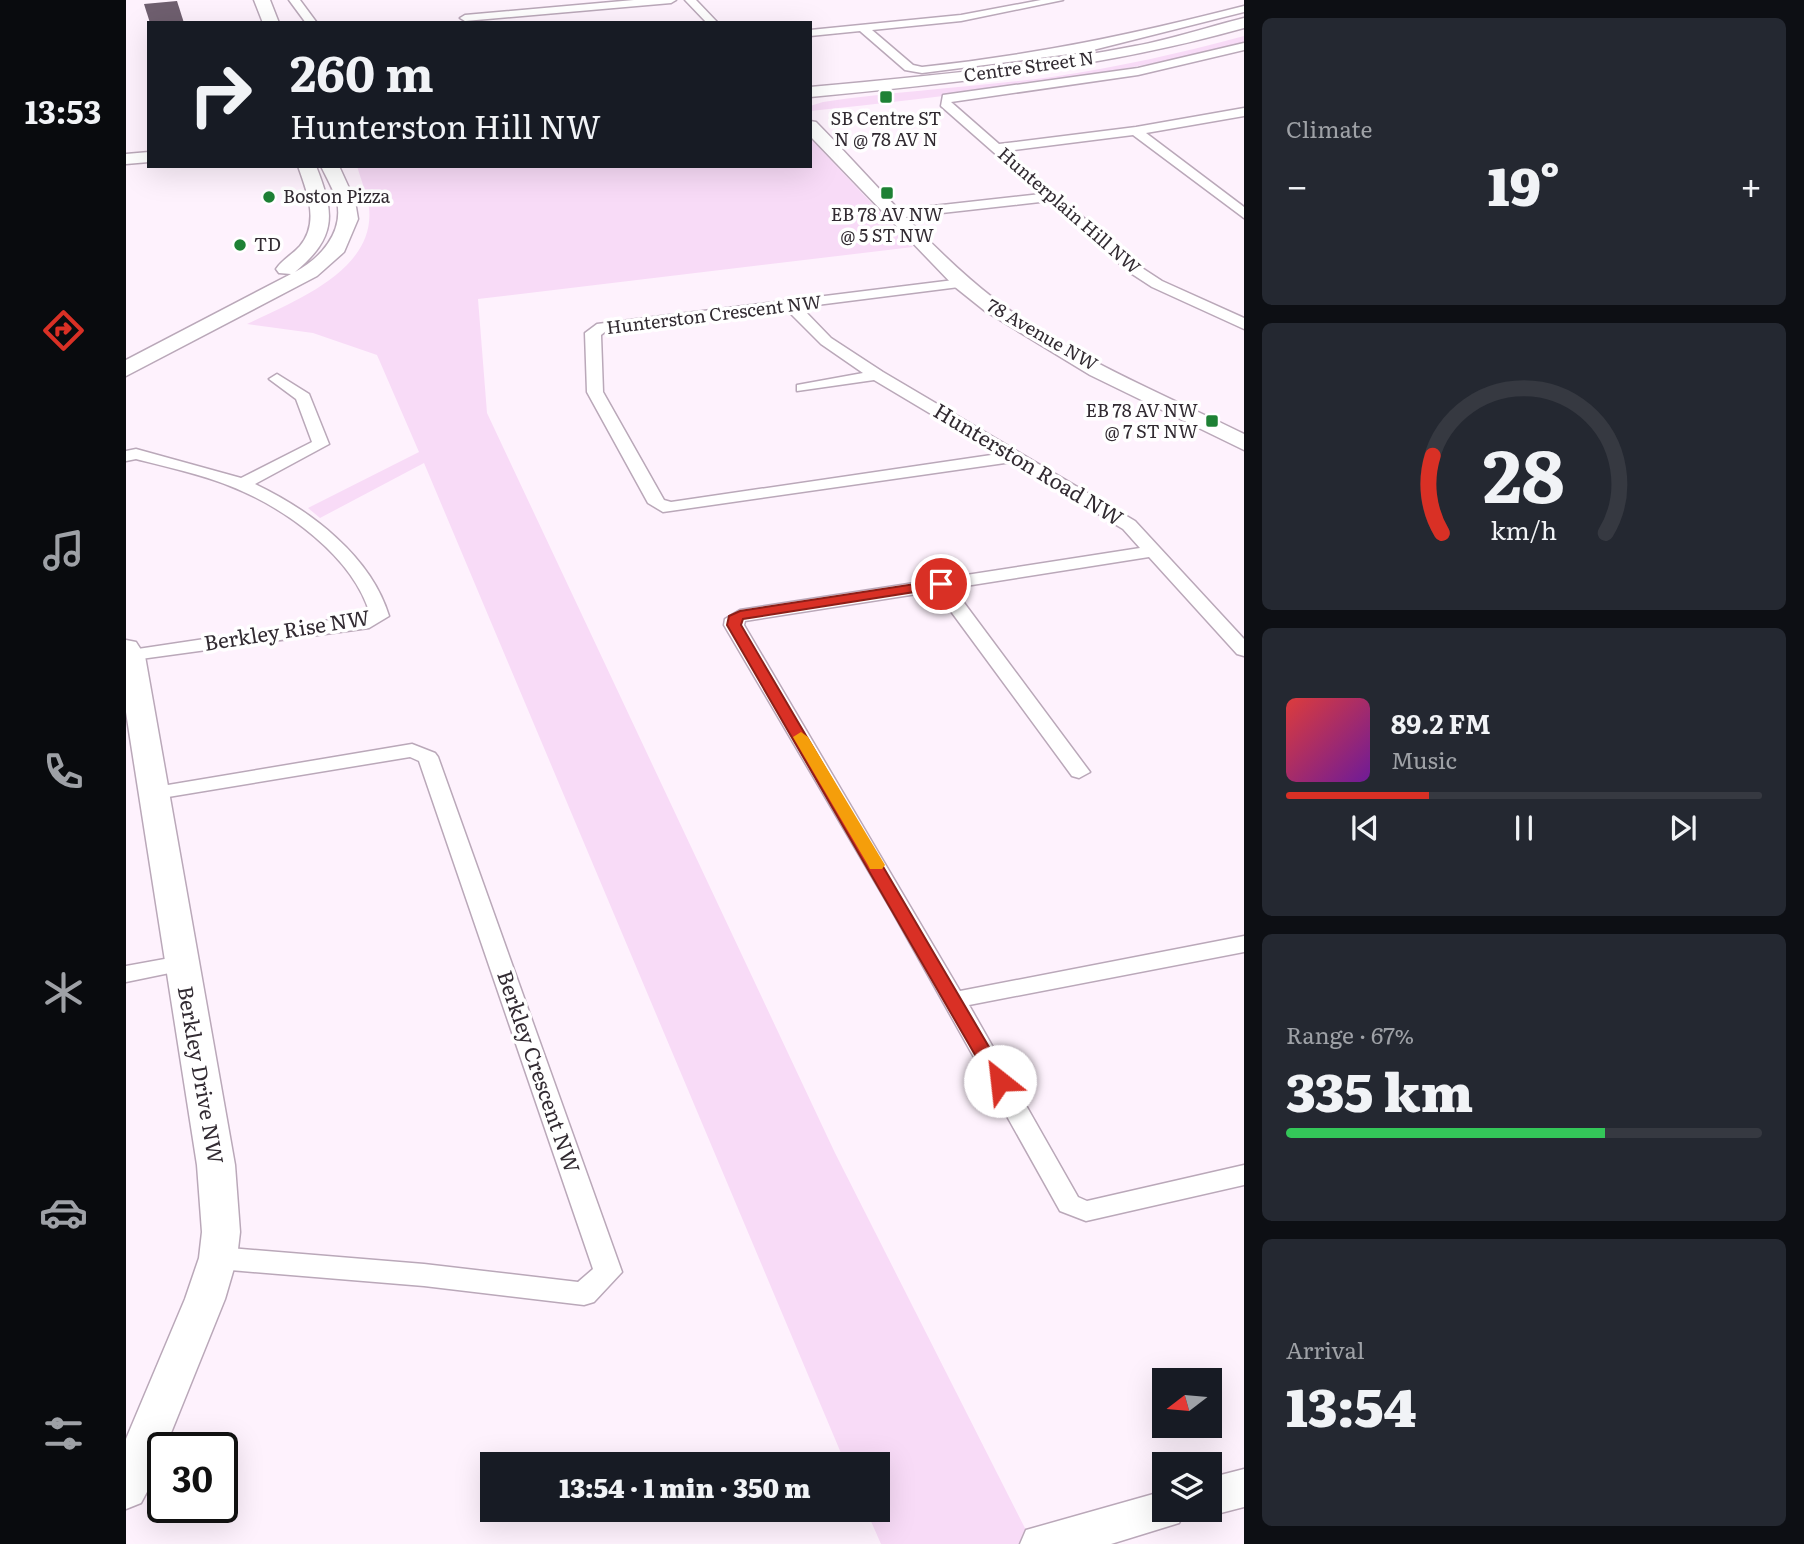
<!DOCTYPE html>
<html lang="en">
<head>
<meta charset="utf-8">
<style>
  :root { --surface:#171b24; --page:#242831; --text:#f1f3f6; --muted:#9ea1a6; --line:#363941; --accent:#d93025 }
  body { margin:0; font-family:Literata,serif; background:var(--page); color:var(--text); height:100vh; display:flex; flex-direction:column; font-size:26px; white-space:nowrap }
  * { box-sizing:border-box; margin:0 }
  p { font-size:23px; color:var(--muted) }
  .icon { flex:none; width:38px; height:38px; fill:none; stroke:currentColor; stroke-width:2; stroke-linecap:round; stroke-linejoin:round }
  .map { position:relative; flex:1; overflow:hidden }
  .details { display:flex; flex-direction:column; gap:18px; padding:18px; background:#0d0f14; width:560px }
  .details>* { flex:none }
  .guide { position:absolute; left:21px; top:21px; width:665px; height:147px; border-radius:0px; box-shadow:0 7px 28px #0002; background:#171b24; color:var(--text); overflow:hidden }
  .needle { width:46px; rotate:254deg }
  .fabs { position:absolute; left:1026px; top:1368px; display:grid; gap:14px }
  .fabs a { display:grid; place-items:center; width:70px; height:70px; border-radius:0px; background:var(--surface); box-shadow:0 7px 28px #0002; font-size:35px }
  .speed { position:absolute; left:21px; top:1432px; display:flex; gap:14px; font-size:35px; font-weight:700; text-align:center }
  .speed>* { display:grid; place-content:center; width:91px; height:91px; border-radius:50%; background:var(--surface); box-shadow:0 7px 28px #0002; line-height:1 }
  .speed .limit { border:4px solid #111; border-radius:10px; background:#fff; color:#111 }
  .pin { position:absolute; display:grid; place-items:center; width:60px; height:60px; color:#fff; margin:-30px; border:4px solid #fff; border-radius:50%; box-shadow:0 2px 7px #0007 }
  .me { position:absolute; width:77px; margin:-38px; rotate:331deg; stroke-linejoin:round; filter:drop-shadow(0 0 5px #0008) }
  .turn { display:flex; align-items:center; gap:24px; height:147px; padding:0 28px; font-size:32px }
  .turn .icon { width:91px; height:91px; stroke-width:2.5 }
  .turn b { display:block; font-size:49px; line-height:60px }
  .big { font-size:52px; font-weight:800; line-height:1.1 }
  .details .widget { flex:1; display:flex; flex-direction:column; justify-content:center; gap:10px; min-width:0; padding:0 24px; border-radius:10px; background:var(--page) }
  .details .dial { align-items:center; gap:0 }
  .dial svg { height:182px; overflow:visible; fill:none; stroke:var(--line); stroke-width:7; stroke-linecap:round; text-anchor:middle }
  .dial text { fill:var(--text); stroke:none }
  .song { display:flex; align-items:center; gap:21px }
  .cover { width:84px; height:84px; border-radius:10px; background:linear-gradient(135deg,hsl(0 70% 55%),hsl(280 70% 35%)) }
  .played { height:7px; border-radius:4px; background:linear-gradient(90deg,var(--accent) 30%,var(--line) 30%) }
  .keys { display:flex; justify-content:space-around; direction:ltr }
  .heat { display:flex; justify-content:space-between; align-items:center; font-size:38px; direction:ltr }
  .charge { height:10px; border-radius:5px; background:linear-gradient(90deg,#34c759 67%,var(--line) 0) }
  .trip { position:absolute; left:354px; top:1452px; width:410px; height:70px; border-radius:0px; background:var(--surface); box-shadow:0 7px 28px #0002; font-weight:800; line-height:70px; text-align:center }
  main { display:flex; flex:1; min-height:0 }
  .tabs { display:flex; flex-direction:column; width:126px; justify-content:space-around; align-items:center; background:#090b0e; color:var(--muted) }
  .tabs .icon { width:49px; height:49px }
  .tabs .current { color:var(--accent) }
  .tabs b { font-size:32px; color:var(--text) }
  .map>svg:first-child { display:block }
  .green { fill:#f8dbf7 }
  .building { fill:#6f5f6f }
  .lines { fill:none; stroke-linecap:round; stroke-linejoin:round }
  .street-casing { stroke:#baa8b9; stroke-width:3 }
  .secondary-casing { stroke:#baa8b9; stroke-width:3 }
  .street { fill:#fff; fill-rule:evenodd }
  .secondary { fill:#fff; fill-rule:evenodd }
  .route { fill:#d93025; stroke:#8d1f18; stroke-width:2 }
  .slow { fill:#f59e0b }
  .poi-dot { fill:#1e8135; stroke:#fff; stroke-width:2.5 }
  .labels { text-anchor:middle; stroke-width:7; stroke-linejoin:round; paint-order:stroke }
  .far-street-label { font-size:18px; fill:#322b32; stroke:#fff }
  .far-poi-label { font-size:18px; fill:#322b32; stroke:#fff }
  .street-label { font-size:21px; fill:#322b32; stroke:#fff }
</style>
</head>
<body>
<main>
<nav class="tabs">
<b>13:53</b>
<svg class="icon current" aria-label="directions" viewBox="0 0 24 24"><path d="M12 3l9 9-9 9-9-9zM9 14v-3h6M13 9l2 2-2 2"/></svg>
<svg class="icon" aria-label="music" viewBox="0 0 24 24"><path d="M9 18V5l10-2v13"/><circle cx="6" cy="18" r="3"/><circle cx="16" cy="16" r="3"/></svg>
<svg class="icon" aria-label="phone" viewBox="0 0 24 24"><path d="M5 4h4l2 5-3 2q2 4 5 5l2-3 5 2v4C11 20 4 13 5 4z"/></svg>
<svg class="icon" aria-label="climate" viewBox="0 0 24 24"><path d="M12 3v18M4 7l16 10M4 17L20 7"/></svg>
<svg class="icon" aria-label="car" viewBox="0 0 24 24"><path d="M5 17H2v-5l4-1 3-4h7l3 4 3 1v5h-3M9 17h6M6 11h13"/><circle cx="7" cy="17" r="2"/><circle cx="17" cy="17" r="2"/></svg>
<svg class="icon" aria-label="filters" viewBox="0 0 24 24"><path d="M4 7h16M4 17h16"/><circle cx="9" cy="7" r="2"/><circle cx="15" cy="17" r="2"/></svg>
</nav>
<div class="map">
<svg width="1118" height="1544" viewBox="0 0 1118 1544">
  <rect width="100%" height="100%" fill="#fef2fd"/>
  <!-- green -->
  <path class="green" d="M1118,36V43C975,78 830,96 684,111V106L697,102C773,91 850,87 926,77C993,67 1055,53 1118,36Z
    M684,138L787,247L352,299L361,413L709,1153L907,1544H755L740,1510H751V1465H720L298,463L194,518L182,508L293,452L251,355L187,333L121,324C166,302 250,271 243,208C241,194 235,180 231,166H684Z"/>
  <!-- building -->
  <path class="building" d="M51,1L58,23H24L18,4Z"/>
  <g class="lines">
    <defs>
      <path id="street" d="M163,0H174L191,23H180Z
        M508,0H550L545,3L339,21L334,18L339,15Z
        M559,0H570L592,23H581Z
        M915,0H937L835,21L746,30L787,65L796,67C909,55 1009,34 1118,6V12L959,52L796,73L779,70L734,31L684,36V30L835,15Z
        M1118,43V50L1012,75L825,102L873,144L1010,127L1118,108V116L1020,133L1118,207V218L1007,135L881,151L1013,266L1036,281L1118,318V329L1026,287L1003,272L923,201L771,218L764,214L771,210L915,194L815,106L817,95L1012,68Z
        M836,279L843,283L841,286L675,307L705,338L757,372L1009,521L1118,639V656L1111,654L1023,557L827,588L964,772L953,778L946,776L810,591L619,621L618,625L834,991L1118,936V952L843,1005L952,1197L961,1201L1118,1165V1185L960,1221L934,1211L765,909L598,625L599,619L614,610L1014,548L997,529L886,462L537,512L522,503L461,392L459,333L471,324ZM660,309L695,344L737,373L671,385V391L748,380L872,454L545,502L538,500L477,392L475,335L480,331Z
        M151,374L183,394L203,444L129,484C184,510 245,556 263,616L243,628L0,661V651L5,650L244,614C227,556 158,507 104,486C74,474 41,467 10,459L0,461V451L10,449L115,478L186,442L170,399L143,379Z
        M286,744L309,753L312,757L496,1272L468,1302L458,1305L298,1286L92,1269L82,1265L78,1258L82,1251L92,1247L298,1264L452,1282L467,1269L293,761L284,757L30,799L19,793L30,787Z
        M55,956L63,959L67,964L63,969L0,982V966Z"/>
      <path id="secondary" d="M128,0H144L153,23H137Z
        M1118,18V28C976,68 831,83 684,97V87C793,77 902,67 1009,46C1046,39 1082,27 1118,18Z
        M684,121L690,122C741,174 789,231 844,279C922,348 1025,388 1118,434V450L964,375L859,311L829,287L684,136Z
        M23,152V162L0,164V154Z
        M172,166H190C209,214 211,237 169,272C194,259 218,232 211,202C208,190 200,177 195,166H213L229,201L232,219L218,252L191,276L0,376V360L165,274L153,273L150,269C156,260 167,254 174,246C194,222 181,192 172,166Z
        M0,640L10,642L19,656L109,1165L114,1232L111,1258L99,1299L22,1490L15,1503L0,1509V1439L59,1299L73,1258L76,1232L71,1165L0,712Z
        M1118,1469V1507L1083,1516L1068,1510H1083V1478Z
        M1038,1491V1510H1060L1053,1523L985,1544H894L900,1530Z"/>
    </defs>
    <!-- street casing -->
    <use href="#street" class="street-casing"/>
    <!-- secondary casing -->
    <use href="#secondary" class="secondary-casing"/>
    <!-- street -->
    <use href="#street" class="street"/>
    <!-- secondary -->
    <use href="#secondary" class="secondary"/>
  </g>
  <!-- route -->
  <path class="route" d="M815,580L822,584L820,587L617,619L615,625L883,1081L874,1088L867,1086L601,625L603,616L614,611Z"/>
  <!-- slow -->
  <path class="slow" d="M675,732L682,737L759,865L756,869H744L742,865L667,737Z"/>
  <!-- markers -->
  <g class="poi-dot">
    <rect x="753" y="90" width="14" height="14" rx="3.5"/>
    <rect x="754" y="186" width="14" height="14" rx="3.5"/>
    <circle cx="143" cy="197" r="7"/>
    <circle cx="114" cy="245" r="7"/>
    <rect x="1079" y="414" width="14" height="14" rx="3.5"/>
  </g>
  <g class="labels">
    <!-- far-street labels -->
    <g class="far-street-label">
      <text transform="translate(903 67) rotate(-8)" y="6">Centre Street N</text>
      <text transform="translate(943 211) rotate(41)" y="6">Hunterplain Hill NW</text>
      <text transform="translate(588 315) rotate(-7)" y="6">Hunterston Crescent NW</text>
      <text transform="translate(916 335) rotate(30)" y="6">78 Avenue NW</text>
    </g>
    <!-- far-poi labels -->
    <g class="far-poi-label">
      <text x="760" y="125">SB Centre ST<tspan x="760" dy="21">N @ 78 AV N</tspan></text>
      <text x="157" y="203" text-anchor="start">Boston Pizza</text>
      <text x="761" y="221">EB 78 AV NW<tspan x="761" dy="21">@ 5 ST NW</tspan></text>
      <text x="128" y="251" text-anchor="start">TD</text>
      <text x="1072" y="417" text-anchor="end">EB 78 AV NW<tspan x="1072" dy="21">@ 7 ST NW</tspan></text>
    </g>
    <!-- street labels -->
    <g class="street-label">
      <text transform="translate(902 465) rotate(31)" y="7">Hunterston Road NW</text>
      <text transform="translate(161 631) rotate(-9)" y="7">Berkley Rise NW</text>
      <text transform="translate(412 1072) rotate(71)" y="7">Berkley Crescent NW</text>
      <text transform="translate(74 1075) rotate(80)" y="7">Berkley Drive NW</text>
    </g>
  </g>
</svg>
<div class="fabs">
<a><svg class="needle" viewBox="-14 -14 28 28"><path d="M0-13l5 13h-10z" fill="#e53935"/><path d="M0 13l5-13h-10z" fill="#9ea1a6"/></svg></a>
<a><svg class="icon" aria-label="layers" viewBox="0 0 24 24"><path d="M12 4l9 5-9 5-9-5zM3 14l9 5 9-5"/></svg></a>
</div>
<div class="speed"><div class="limit">30</div></div>
<div class="pin" style="left:815px;top:584px;background:#d93025"><svg class="icon" aria-label="arrive" viewBox="0 0 24 24"><path d="M6 21V4h12l-3 4 3 4H6"/></svg></div>
<svg class="me" style="left:874px;top:1081px" viewBox="-20 -20 40 40"><circle r="19" fill="#fff"/><path d="M0-13L10 11 0 6-10 11z" fill="#d93025"/></svg>
<div class="trip">13:54 · 1 min · 350 m</div>
<div class="guide">
<div class="turn"><svg class="icon" aria-label="right" viewBox="0 0 24 24"><path d="M7 20v-9h11M14 6l5 5-5 5"/></svg><div><b>260 m</b>Hunterston Hill NW</div></div>
</div>
</div>
<section class="details">
<div class="widget"><p>Climate</p>
<div class="heat"><a>−</a><b class="big">19°</b><a>+</a></div>
</div>
<div class="widget dial"><svg viewBox="0 0 100 80">
<path d="M14 69A42 42 0 1 1 86 69"/>
<path d="M14 69A42 42 0 0 1 10 35" stroke="#d93025"/>
<text x="50" y="56" font-size="32" font-weight="700">28</text>
<text x="50" y="72" font-size="11">km/h</text>
</svg></div>
<div class="widget">
<div class="song"><i class="cover"></i><div><b>89.2 FM</b><p>Music</p></div></div>
<div class="played"></div>
<div class="keys"><svg class="icon" aria-label="previous" viewBox="0 0 24 24"><path d="M18 5L8 12l10 7zM5 5v14"/></svg><svg class="icon" aria-label="pause" viewBox="0 0 24 24"><path d="M8 5v14M16 5v14"/></svg><svg class="icon" aria-label="next" viewBox="0 0 24 24"><path d="M6 5l10 7-10 7zM19 5v14"/></svg></div>
</div>
<div class="widget"><p>Range · 67%</p><b class="big">335 km</b><div class="charge"></div></div>
<div class="widget"><p>Arrival</p><b class="big">13:54</b></div>
</section>
</main>
</body>
</html>
